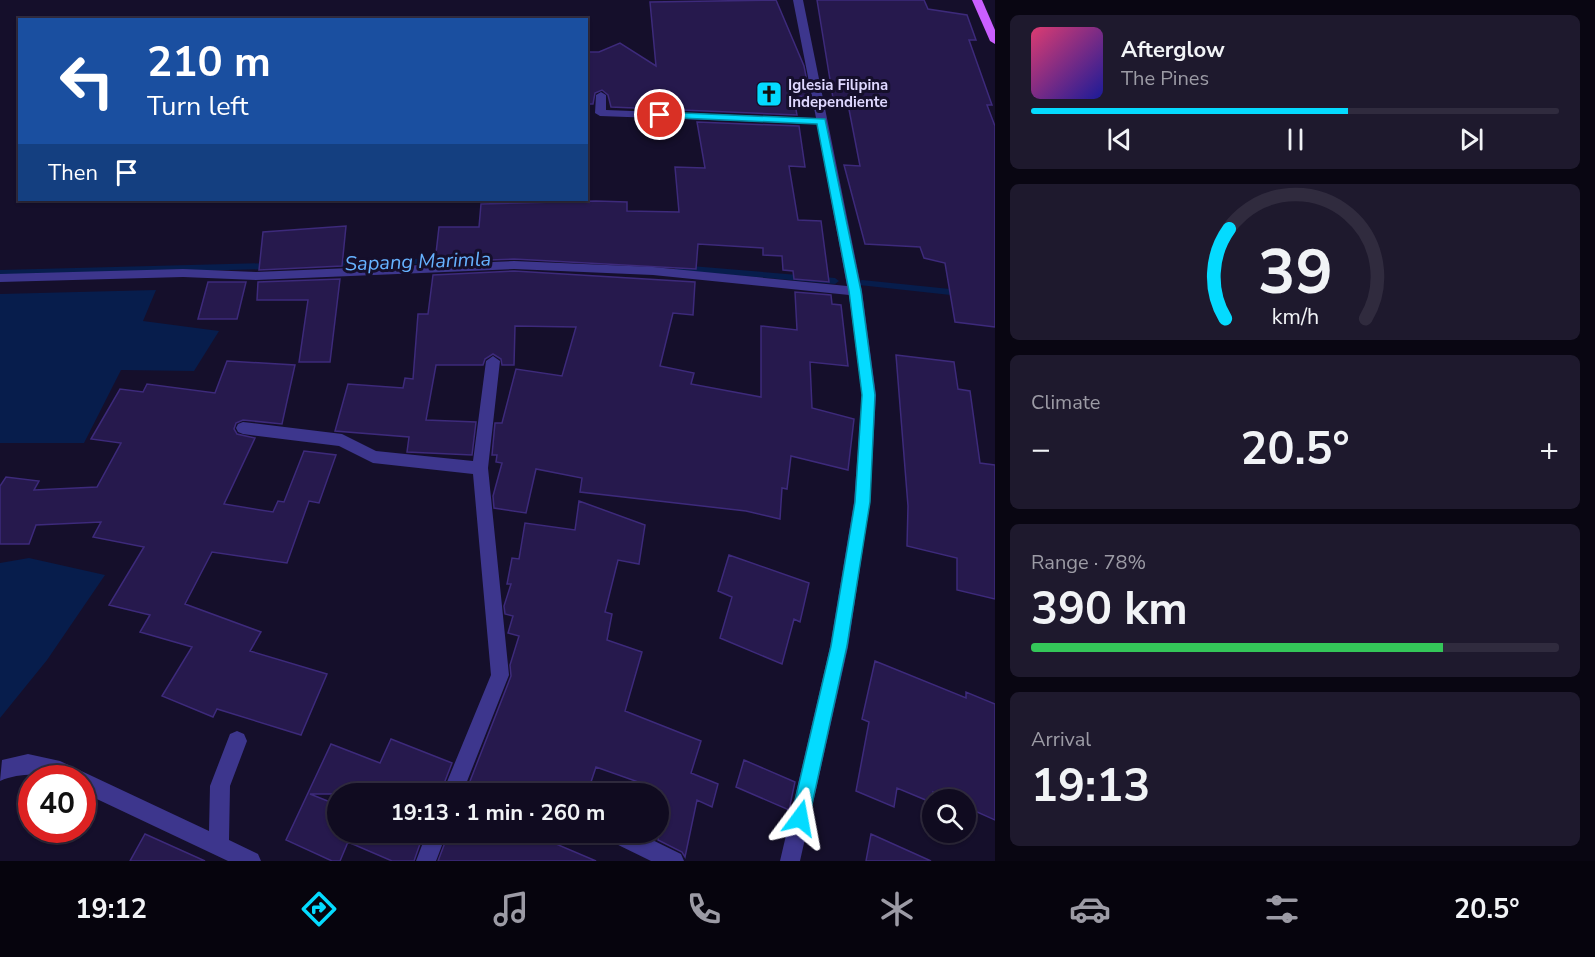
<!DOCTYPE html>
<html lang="en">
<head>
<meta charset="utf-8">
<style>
  :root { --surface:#100b20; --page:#1e192d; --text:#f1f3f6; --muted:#9c9ba5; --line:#302b3e; --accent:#04dbff }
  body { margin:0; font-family:"Nunito Sans",sans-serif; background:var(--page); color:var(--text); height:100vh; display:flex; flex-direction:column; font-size:22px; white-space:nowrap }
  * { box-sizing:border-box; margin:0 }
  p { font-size:20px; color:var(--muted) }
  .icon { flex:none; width:33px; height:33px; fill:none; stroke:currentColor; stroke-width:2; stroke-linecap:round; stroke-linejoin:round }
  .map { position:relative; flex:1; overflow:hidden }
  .details { display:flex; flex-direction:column; gap:15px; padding:15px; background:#090612; width:600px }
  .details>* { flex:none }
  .guide { position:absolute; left:18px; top:18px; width:570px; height:183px; border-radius:0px; box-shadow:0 2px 4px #0004,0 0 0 2px var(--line); background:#1a4fa0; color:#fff; overflow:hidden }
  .buttons { position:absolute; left:922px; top:789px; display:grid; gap:12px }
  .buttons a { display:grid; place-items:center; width:54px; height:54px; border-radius:50%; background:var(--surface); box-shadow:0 2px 4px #0004,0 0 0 2px var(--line); font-size:30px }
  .speed { position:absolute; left:18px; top:765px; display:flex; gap:12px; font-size:30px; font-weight:700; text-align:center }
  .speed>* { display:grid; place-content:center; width:78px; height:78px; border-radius:50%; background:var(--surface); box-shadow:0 2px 4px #0004,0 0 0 2px var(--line); line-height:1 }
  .speed .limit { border:9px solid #d22; background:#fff; color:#111 }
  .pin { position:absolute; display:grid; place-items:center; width:51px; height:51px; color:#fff; margin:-26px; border:3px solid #fff; border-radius:50%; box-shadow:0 2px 6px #0007 }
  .me { position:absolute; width:66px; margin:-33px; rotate:13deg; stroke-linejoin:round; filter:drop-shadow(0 0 4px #0008) }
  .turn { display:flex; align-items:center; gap:21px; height:126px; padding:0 30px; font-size:27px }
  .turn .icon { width:78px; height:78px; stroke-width:2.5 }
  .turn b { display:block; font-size:42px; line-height:51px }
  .then { display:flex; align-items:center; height:57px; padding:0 30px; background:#0003; gap:12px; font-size:22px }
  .big { font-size:45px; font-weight:700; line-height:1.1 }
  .details .card { flex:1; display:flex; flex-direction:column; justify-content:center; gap:9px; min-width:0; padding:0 21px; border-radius:9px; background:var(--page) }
  .details .dial { align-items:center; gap:0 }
  .dial svg { height:156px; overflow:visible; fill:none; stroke:var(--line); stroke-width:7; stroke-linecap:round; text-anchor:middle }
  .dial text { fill:var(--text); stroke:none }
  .song { display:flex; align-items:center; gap:18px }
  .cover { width:72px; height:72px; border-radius:9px; background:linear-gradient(135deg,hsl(340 70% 55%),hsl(240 70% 35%)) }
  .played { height:6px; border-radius:3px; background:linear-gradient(90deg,var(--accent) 60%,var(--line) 60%) }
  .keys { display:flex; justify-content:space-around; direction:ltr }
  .heat { display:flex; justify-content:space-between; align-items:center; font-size:33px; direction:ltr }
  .charge { height:9px; border-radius:4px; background:linear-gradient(90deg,#34c759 78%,var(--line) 0) }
  .trip { position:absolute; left:327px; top:783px; width:342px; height:60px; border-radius:30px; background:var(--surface); box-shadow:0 2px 4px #0004,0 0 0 2px var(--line); font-weight:700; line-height:60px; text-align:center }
  .tabs { display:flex; height:96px; justify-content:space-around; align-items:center; background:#06040d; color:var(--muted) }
  .tabs .icon { width:42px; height:42px }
  .tabs .current { color:var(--accent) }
  .tabs b { font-size:27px; color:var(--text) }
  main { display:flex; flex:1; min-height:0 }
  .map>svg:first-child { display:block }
  .water { fill:#071d4c }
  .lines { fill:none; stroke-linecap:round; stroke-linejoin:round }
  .stream { fill:#071d4c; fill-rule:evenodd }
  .building { fill:#26194d; stroke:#3d2a7b; stroke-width:1.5 }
  .minor { fill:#3d368d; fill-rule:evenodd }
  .major { fill:#ca5fff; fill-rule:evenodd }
  .route { fill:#04dbff; stroke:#038ea6; stroke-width:1.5 }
  .labels { text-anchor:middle; stroke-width:6; stroke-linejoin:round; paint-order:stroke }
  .far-poi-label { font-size:15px; font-weight:bold; fill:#dfd8ff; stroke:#150f2b; text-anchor:start }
  .water-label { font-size:20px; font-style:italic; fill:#66b2ff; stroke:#150f2b }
</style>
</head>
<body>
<main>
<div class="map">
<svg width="995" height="861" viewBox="0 0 995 861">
  <rect width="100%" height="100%" fill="#150f2b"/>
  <!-- water -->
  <path class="water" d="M156,290L143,321L219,331L194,371L121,370L84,443H0V294Z
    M29,558L105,575L47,660L0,718V563Z"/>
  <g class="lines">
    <!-- stream -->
    <path class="stream" d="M446,258L450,261L449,263L331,267L327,264L331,261Z
      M270,263L274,266L270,269L0,276V270Z
      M679,265L835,278L839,281L835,284L676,270L675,268L676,266Z
      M862,280L960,290L964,293L960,296L859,285L858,283L859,281Z"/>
  </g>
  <!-- building -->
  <path class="building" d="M776,0L804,66L810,97L798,96L800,104H795L797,115L611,107L608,95L602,90L595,93L593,104H586V52H599L620,43L656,66L650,2Z
    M817,0H924L928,9L967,15L976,40H969L992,105H987L995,126V327L955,322L945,263L924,258L920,247L865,244L844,165L860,166L847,99L833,98Z
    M697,122L799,126L805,167L789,166L798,220L821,221L829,282L794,279L793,271L783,270L782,256L763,255V248L698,244L696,269L514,259L435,262L439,227H479L481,204L596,201L627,202V211L679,212L675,167L705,168Z
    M346,226L342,266L259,270L263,232Z
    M514,271L695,282L693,315L673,313L660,366L694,373L691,384L761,397V326L797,330L795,292L831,295L832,304L841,305L848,366L810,362L812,408L854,419L848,470L791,456L787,489L782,488L780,519L746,511L580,492L582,478L536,469L526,513L494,508L493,496L502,463L496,462L497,455H492L495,423H502L516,369L562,376L576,327L515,326L514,365H502L501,359L493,354L485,359L483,365H436L426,420L476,422L472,455L407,452L409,437L335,431L348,384L403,388L405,378L413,379L418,314H428L433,275Z
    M340,279L330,362H299L308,300H257L258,282Z
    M208,282H246L237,319H198Z
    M896,355L954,362L958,389L970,391L980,463L995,465V599L957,590V558L907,546L908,506Z
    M227,361L295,365L282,424L243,420L236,423L234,429L237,434L255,438L224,504L273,512L278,501L284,502L304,451L336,455L319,503L309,501L287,563L212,552L185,604L261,632L250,651L327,674L301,735L217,709L213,717L162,696L192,647L140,632L150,615L109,605L144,547L93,537L101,522L36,525L29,544H0V486L6,477L39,481L34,490L97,487L121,443L91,439L120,389L143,392L147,384L215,393Z
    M579,501L645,525L639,564L618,560L605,612L612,614L607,640L642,652L625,711L701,741L691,773L718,784L712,807L697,800L685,857L682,852L658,840V789L596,767L587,794H465L511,676L510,665L519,636L508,633L513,616L505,614L504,606L511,584H507L512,558L519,559L525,523L575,530Z
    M729,555L809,583L800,622L794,619L782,664L720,638L732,597L718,591Z
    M875,661L966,698V692L995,704V820L966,807V800H949L933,792V803L897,788L894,807L856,791L869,722L862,719Z
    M391,739L452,763L440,794H310L338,805V832H402L421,841L414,861H392L348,842L340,861H332L286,840L331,744L380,763Z
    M744,760L795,782L789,810L736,787Z
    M449,832H528L596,861H438Z
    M145,834L205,861H130Z
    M871,834L931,861H866Z"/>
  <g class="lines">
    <!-- minor -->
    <path class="minor" d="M793,0H803L862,291L876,395L870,502L848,647L800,861H780L830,647L854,502L862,395L849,295L653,275L514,269L256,280L183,277L0,282V274L183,269L256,272L514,261L653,267L847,286L817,124L600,116L595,113L596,95L601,92L606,95V110L816,118Z
      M493,356L500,361L488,468L509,675L462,794H442L491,675L473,474L373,463L339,446L243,434L238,432L236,428L238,424L243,422L342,434L376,451L473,461L486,361Z
      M237,731L244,734L247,741L230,786L229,840L258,854L261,861H228L82,792V778C54,778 27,769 0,781L2,760L28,754L60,761L209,831L210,786L230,734Z
      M427,832H447L436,861H416Z
      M603,832H636L681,854L684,861H651L606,839Z"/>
    <!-- major -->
    <path class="major" d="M972,0H982L995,30V44L990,41Z"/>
  </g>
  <!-- route -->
  <path class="route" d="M660,112L825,119L861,291L875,395L870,502L847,646L809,818L807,825L800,827L794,825L791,818L831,646L855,502L862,395L849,291L817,124L657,117L655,115Z"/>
  <!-- icons -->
  <defs>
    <symbol id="church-square" viewBox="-11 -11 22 22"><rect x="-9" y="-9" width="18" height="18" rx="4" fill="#04dbff" stroke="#150f2b"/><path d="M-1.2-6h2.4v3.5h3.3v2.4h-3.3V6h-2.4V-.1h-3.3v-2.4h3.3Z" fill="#111"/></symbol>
  </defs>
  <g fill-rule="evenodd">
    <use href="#church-square" x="754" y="79" width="30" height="30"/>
  </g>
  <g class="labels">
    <!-- far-poi labels -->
    <g class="far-poi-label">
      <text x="788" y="90">Iglesia Filipina<tspan x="788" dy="17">Independiente</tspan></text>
    </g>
    <!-- water labels -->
    <g class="water-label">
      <text transform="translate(418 261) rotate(-2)" y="7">Sapang Marimla</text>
    </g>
  </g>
</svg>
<div class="buttons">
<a><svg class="icon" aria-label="search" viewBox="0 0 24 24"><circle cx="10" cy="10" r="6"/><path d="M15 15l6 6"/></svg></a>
</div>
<div class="speed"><div class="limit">40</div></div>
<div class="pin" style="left:660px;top:115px;background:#d93025"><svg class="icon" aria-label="arrive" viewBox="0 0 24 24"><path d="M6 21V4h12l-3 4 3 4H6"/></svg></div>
<svg class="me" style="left:800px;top:818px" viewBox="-20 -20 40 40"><path d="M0-17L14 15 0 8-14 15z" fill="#04dbff" stroke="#fff" stroke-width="4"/></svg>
<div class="trip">19:13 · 1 min · 260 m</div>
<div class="guide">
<div class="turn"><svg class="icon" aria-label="left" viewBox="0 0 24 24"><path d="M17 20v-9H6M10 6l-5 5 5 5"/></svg><div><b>210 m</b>Turn left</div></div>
<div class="then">Then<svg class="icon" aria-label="arrive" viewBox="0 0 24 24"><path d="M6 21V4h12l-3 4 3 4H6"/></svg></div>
</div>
</div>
<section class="details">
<div class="card">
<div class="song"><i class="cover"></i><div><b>Afterglow</b><p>The Pines</p></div></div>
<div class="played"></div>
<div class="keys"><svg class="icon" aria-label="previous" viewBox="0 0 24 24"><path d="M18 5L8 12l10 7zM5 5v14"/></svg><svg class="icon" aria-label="pause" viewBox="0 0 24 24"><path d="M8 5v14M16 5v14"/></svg><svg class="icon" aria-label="next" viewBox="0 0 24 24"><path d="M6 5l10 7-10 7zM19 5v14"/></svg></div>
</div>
<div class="card dial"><svg viewBox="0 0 100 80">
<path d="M14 69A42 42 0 1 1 86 69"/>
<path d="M14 69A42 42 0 0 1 16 23" stroke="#04dbff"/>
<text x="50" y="56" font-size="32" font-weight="700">39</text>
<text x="50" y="72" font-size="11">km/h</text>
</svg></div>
<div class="card"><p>Climate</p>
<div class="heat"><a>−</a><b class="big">20.5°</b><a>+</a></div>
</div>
<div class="card"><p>Range · 78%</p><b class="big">390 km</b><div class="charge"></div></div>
<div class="card"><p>Arrival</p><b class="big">19:13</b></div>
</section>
</main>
<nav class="tabs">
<b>19:12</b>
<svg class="icon current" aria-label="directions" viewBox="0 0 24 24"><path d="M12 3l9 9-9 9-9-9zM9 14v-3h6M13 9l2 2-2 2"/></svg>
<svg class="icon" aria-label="music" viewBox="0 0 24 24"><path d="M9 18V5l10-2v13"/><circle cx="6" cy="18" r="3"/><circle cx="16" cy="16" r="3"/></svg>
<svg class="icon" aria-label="phone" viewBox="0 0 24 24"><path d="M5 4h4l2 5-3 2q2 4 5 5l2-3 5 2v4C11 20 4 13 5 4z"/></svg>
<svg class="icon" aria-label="climate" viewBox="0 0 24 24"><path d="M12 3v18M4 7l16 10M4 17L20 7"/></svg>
<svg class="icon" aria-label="car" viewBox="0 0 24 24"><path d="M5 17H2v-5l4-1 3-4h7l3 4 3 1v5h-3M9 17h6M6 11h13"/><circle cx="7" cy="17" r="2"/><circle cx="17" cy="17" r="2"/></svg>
<svg class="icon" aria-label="filters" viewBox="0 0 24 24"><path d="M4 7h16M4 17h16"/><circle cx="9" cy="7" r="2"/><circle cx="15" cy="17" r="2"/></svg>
<b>20.5°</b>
</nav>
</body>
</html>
